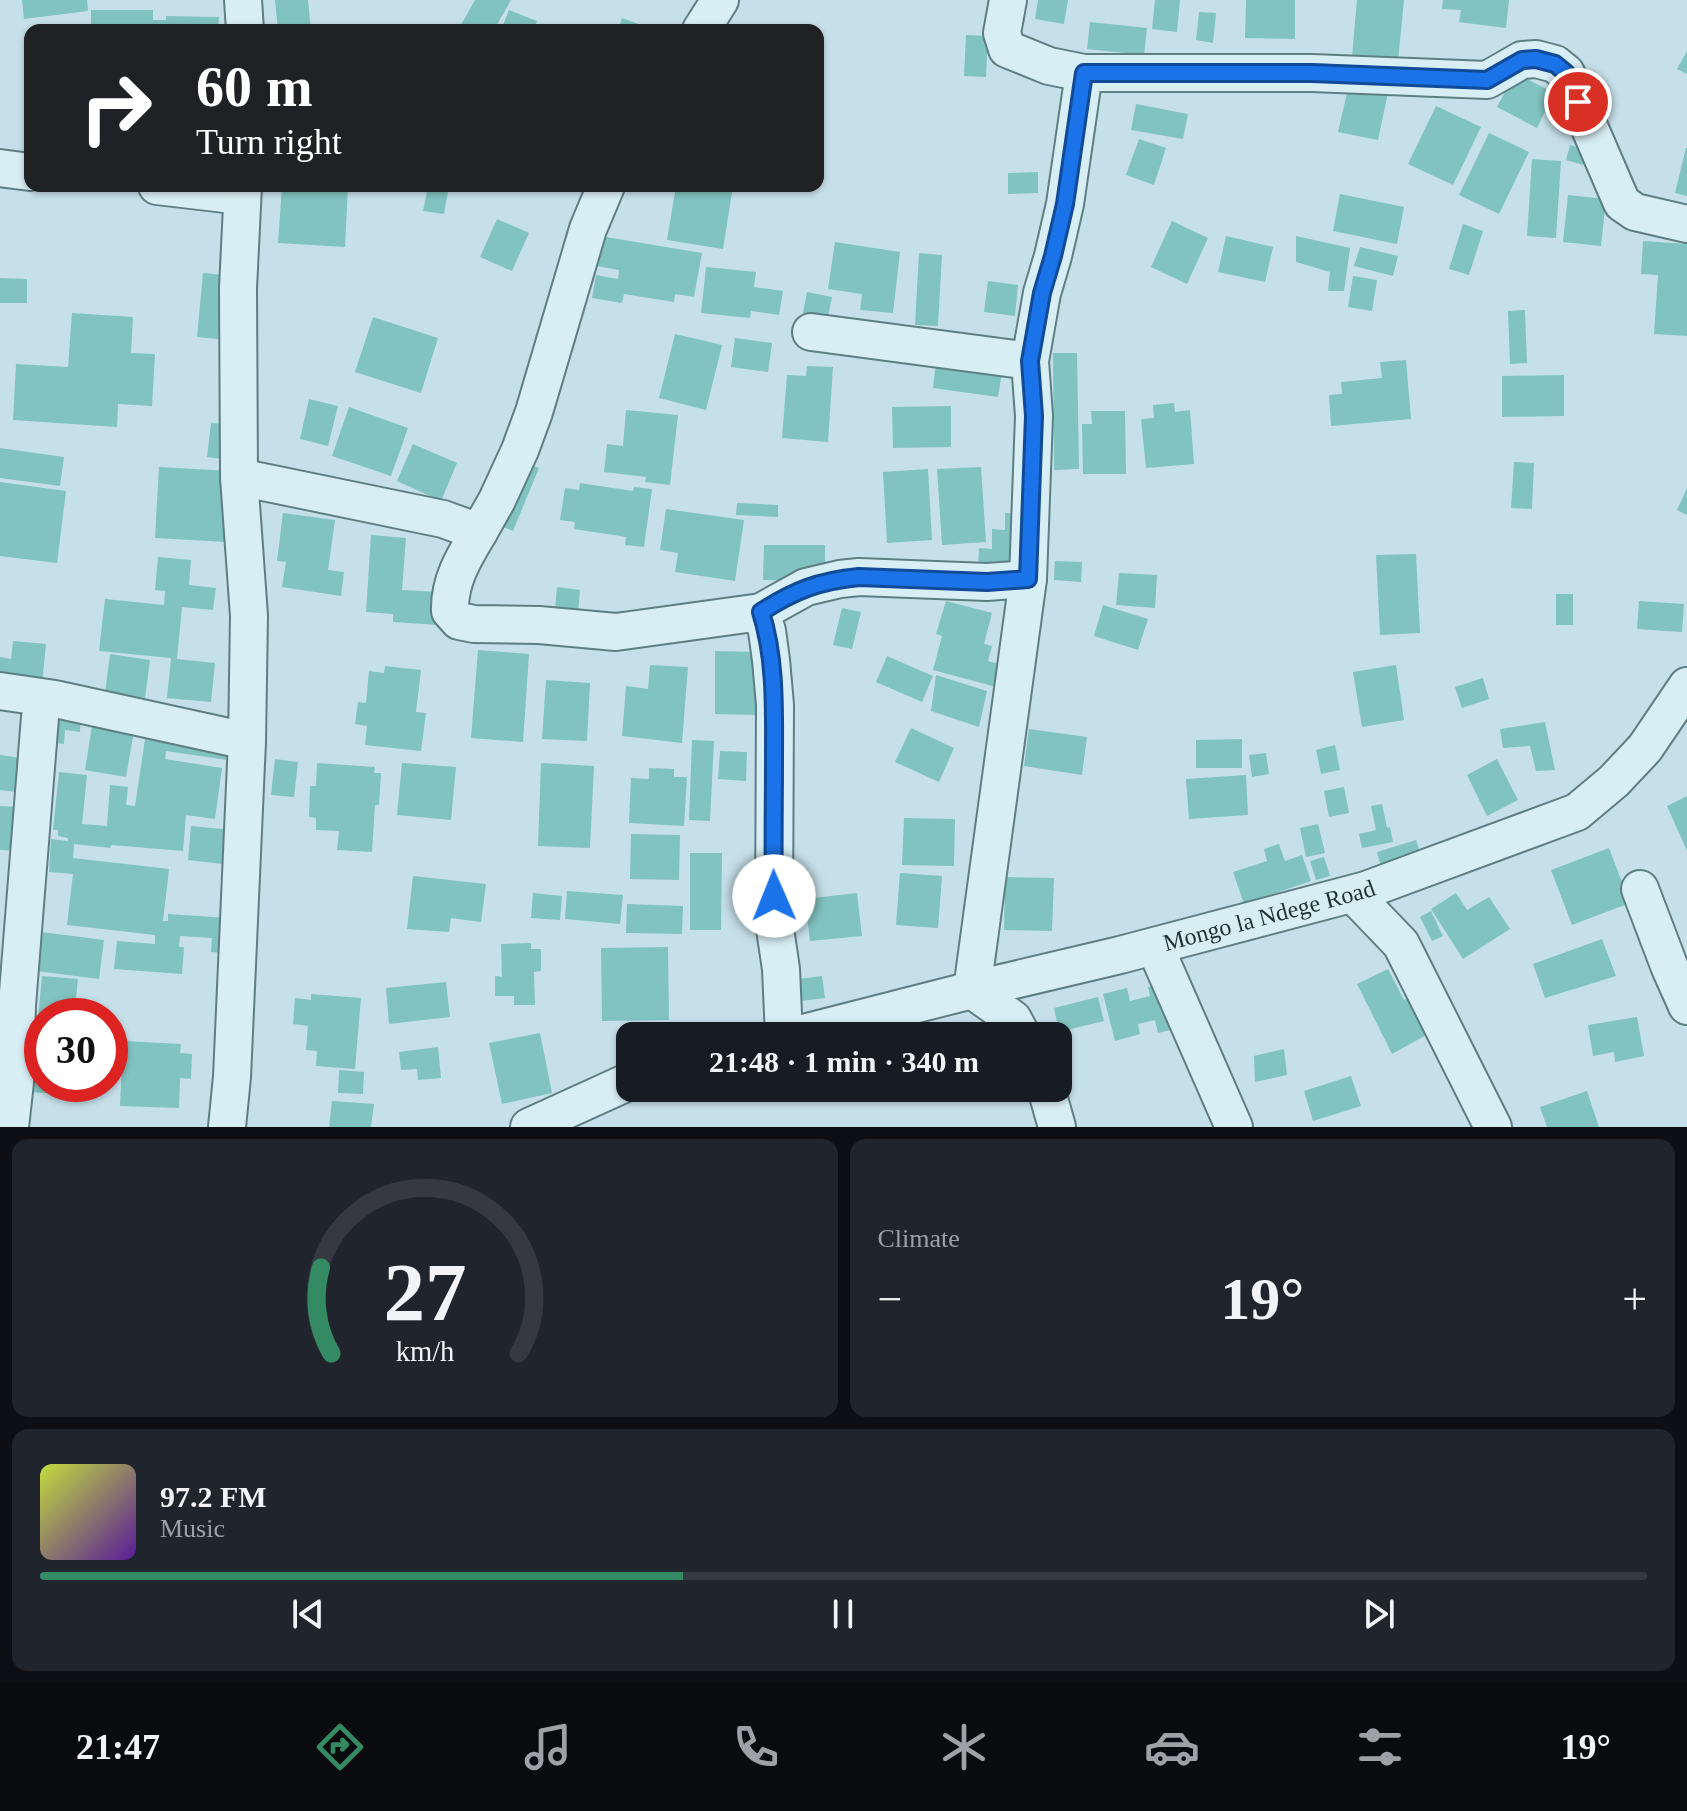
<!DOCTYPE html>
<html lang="en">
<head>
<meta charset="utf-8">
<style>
  :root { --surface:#171b24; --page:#20242c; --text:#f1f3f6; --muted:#9ea1a6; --line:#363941; --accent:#348a62 }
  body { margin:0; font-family:Georgia,serif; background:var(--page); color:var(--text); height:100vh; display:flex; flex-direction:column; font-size:30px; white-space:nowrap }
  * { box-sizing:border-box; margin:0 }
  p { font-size:26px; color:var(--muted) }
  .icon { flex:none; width:44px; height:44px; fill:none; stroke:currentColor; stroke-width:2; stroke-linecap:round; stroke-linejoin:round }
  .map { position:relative; height:1127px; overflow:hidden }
  .sheet { display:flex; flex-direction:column; gap:12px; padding:12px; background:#0d0f14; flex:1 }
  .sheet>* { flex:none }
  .hud { position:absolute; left:24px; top:24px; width:800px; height:168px; border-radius:16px; box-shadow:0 2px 6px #0004; background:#202124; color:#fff; overflow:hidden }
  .speed { position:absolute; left:24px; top:998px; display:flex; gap:16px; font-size:40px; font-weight:700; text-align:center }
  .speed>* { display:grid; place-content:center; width:104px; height:104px; border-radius:50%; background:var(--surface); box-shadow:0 2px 6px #0004; line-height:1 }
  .speed .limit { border:12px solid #d22; background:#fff; color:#111 }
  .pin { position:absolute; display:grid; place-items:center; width:68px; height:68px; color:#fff; margin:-34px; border:4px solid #fff; border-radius:50%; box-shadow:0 2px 8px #0007 }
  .me { position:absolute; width:88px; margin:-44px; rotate:359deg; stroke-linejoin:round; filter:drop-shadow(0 0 6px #0008) }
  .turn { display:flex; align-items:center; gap:28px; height:168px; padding:0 40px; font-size:36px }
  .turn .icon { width:104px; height:104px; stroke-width:2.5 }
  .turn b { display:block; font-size:56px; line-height:68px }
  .big { font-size:60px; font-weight:600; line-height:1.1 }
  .sheet .card { flex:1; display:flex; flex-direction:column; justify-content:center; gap:12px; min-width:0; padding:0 28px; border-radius:16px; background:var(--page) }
  .sheet .dial { align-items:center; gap:0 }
  .dial svg { height:208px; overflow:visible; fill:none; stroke:var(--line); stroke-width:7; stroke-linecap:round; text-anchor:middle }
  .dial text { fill:var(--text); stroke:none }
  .song { display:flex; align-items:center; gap:24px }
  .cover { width:96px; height:96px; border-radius:12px; background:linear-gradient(135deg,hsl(70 70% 55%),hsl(270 70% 35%)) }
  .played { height:8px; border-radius:4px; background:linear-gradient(90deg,var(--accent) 40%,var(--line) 40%) }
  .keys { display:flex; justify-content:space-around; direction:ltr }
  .heat { display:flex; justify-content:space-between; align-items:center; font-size:44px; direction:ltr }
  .sheet .tiles { flex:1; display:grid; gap:12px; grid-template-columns:1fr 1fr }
  .card:last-child { grid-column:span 2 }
  .trip { position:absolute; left:616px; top:1022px; width:456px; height:80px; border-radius:16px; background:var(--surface); box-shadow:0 2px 6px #0004; font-weight:600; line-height:80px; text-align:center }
  .tab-bar { display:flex; height:128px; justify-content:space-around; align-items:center; background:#090b0e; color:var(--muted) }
  .tab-bar .icon { width:56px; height:56px }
  .tab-bar .on { color:var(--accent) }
  .tab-bar b { font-size:36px; color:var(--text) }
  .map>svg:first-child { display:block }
  .building { fill:#80c3c0 }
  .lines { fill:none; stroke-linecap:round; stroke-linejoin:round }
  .minor-casing { stroke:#5e7f82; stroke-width:40 }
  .minor { stroke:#d8eef5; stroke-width:36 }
  .route-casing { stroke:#114b97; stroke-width:20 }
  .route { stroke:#1a73e8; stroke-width:14 }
  .labels { text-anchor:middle; stroke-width:6; stroke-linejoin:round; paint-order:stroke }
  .street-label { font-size:24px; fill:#203334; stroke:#d4eaf1 }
</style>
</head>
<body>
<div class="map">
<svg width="1687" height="1127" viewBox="0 0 1687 1127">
  <rect width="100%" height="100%" fill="#c6e0e9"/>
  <!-- building -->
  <path class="building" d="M22,0H87L88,11L24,19Z
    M275,0H308L311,30H278Z
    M475,0H511L494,30H458Z
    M1038,0H1068L1064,24L1035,19Z
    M1155,0H1180L1177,32L1152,29Z
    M1246,0H1295V39L1245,38Z
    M1357,0H1404L1398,61L1352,56Z
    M1443,0H1509L1506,28L1459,22L1461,10L1442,9Z
    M91,10H153V20H166V16L219,17L218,30H91Z
    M509,10L537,21L533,30H501Z
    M1199,12L1216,13L1213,43L1196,40Z
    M622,18L655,30H618Z
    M1090,22L1147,28L1144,55L1087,49Z
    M966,35L988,36L986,77L964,76Z
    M1687,51V74L1677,69Z
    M1515,73L1554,93L1537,128L1497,107Z
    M1350,80L1389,88L1378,140L1338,132Z
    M1136,104L1188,114L1183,139L1131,130Z
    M1436,106L1481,127L1453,185L1408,164Z
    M1489,133L1529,152L1499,214L1459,195Z
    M1139,139L1166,148L1154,185L1126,175Z
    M1570,145L1587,150L1583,165L1566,160Z
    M1686,148H1687V196L1675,193Z
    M1532,159L1561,161L1556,238L1527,236Z
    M1038,172V193L1008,194V173Z
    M282,186H348L345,247L278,243Z
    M428,186H449L444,214L423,211Z
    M676,186H733L723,249L667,240Z
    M1340,194L1404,207L1397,244L1333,231Z
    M1568,195L1606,199L1601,246L1563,242Z
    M497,219L529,233L512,271L480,257Z
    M1172,221L1208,238L1187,284L1151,267Z
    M1463,224L1483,231L1469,275L1449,269Z
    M600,236L702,253L694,297L675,294L674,302L624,294L622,303L592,298L596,275L618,279L619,270L596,266Z
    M1226,236L1273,247L1265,282L1218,272Z
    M1296,236L1350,248L1344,291H1328L1330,272L1296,262Z
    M1643,241L1687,244V336L1654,334L1658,275L1641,274Z
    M835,242L900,252L893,313L860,310L862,294L828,289Z
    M1360,247L1398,256L1393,276L1354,266Z
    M919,253L942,255L938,326L915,325Z
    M706,267L756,272L754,287L783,291L779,315L751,311L750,318L701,313Z
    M203,273L224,275L218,339L197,337Z
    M1353,276L1377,280L1372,311L1348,307Z
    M0,278L27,279V303H0Z
    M988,281L1018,285L1015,316L984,312Z
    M807,292L832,297L826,327L801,323Z
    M1525,310L1527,363L1510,364L1508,311Z
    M72,313L133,317L131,353L155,354L152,406L118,404L117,427L13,420L16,364L68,367Z
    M373,317L438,338L421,393L355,372Z
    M675,334L722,345L706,410L659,398Z
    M735,338L772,343L768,372L731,367Z
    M1053,353H1077L1079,469L1054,470Z
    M1406,360L1411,419L1331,426L1329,395L1342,394L1341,382L1382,378L1380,362Z
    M936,363L1002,372L998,397L933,388Z
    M807,366L833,367L828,442L782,438L787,375L806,376Z
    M1564,375V416L1502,417V376Z
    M309,399L338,406L328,446L300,439Z
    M1174,403L1175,412L1190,410L1194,464L1146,468L1141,419L1154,418L1153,405Z
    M951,406V447L893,448L892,407Z
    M349,407L408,428L391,476L332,456Z
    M626,410L678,415L670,485L645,482L646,477L604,472L607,444L623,446Z
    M1091,411H1125L1126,474H1083L1082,424H1092Z
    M211,423L233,425L229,460L207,457Z
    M413,444L457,463L441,501L397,481Z
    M0,448L64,457L60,486L0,478Z
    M524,462L539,468L513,531L498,525Z
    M1514,462L1534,463L1532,509L1511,508Z
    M159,467L231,471L226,542L155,538Z
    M981,467L986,542L942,545L937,469Z
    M928,469L932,540L887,543L883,472Z
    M0,482L66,491L57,563L0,556Z
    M580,483L633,491L634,487L652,489L644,547L625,545L626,537L574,529L575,522L560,520L565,488L579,490Z
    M1687,488V515L1677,510Z
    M737,503L778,505V517L736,515Z
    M666,509L744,520L735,581L675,572L678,553L660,550Z
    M283,513L335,520L328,570L344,572L341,596L282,587L286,562L277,561Z
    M1005,513L1025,514L1022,572L978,569L979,548L992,549V529L1005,530Z
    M371,535L406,538L402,590L440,592L438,625L393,622V614L366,612Z
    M764,545H825V581L763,580Z
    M1416,554L1420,633L1380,635L1376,555Z
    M158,557L191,560L189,585L216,588L213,610L182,607L177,659L215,663L211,702L167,698L171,658L99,651L105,599L164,605L165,591L155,590Z
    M1055,561L1082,562L1081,582L1054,580Z
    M1119,573L1157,575L1155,608L1116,605Z
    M557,587L580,590L578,613L555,610Z
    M1556,594H1573V625H1556Z
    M946,601L992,613L984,644L992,646L988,661L1006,666L1000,688L933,670L942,636L936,634Z
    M1639,601L1684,604L1682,632L1637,629Z
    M1103,605L1148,619L1138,650L1094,636Z
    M842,608L861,612L852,649L833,645Z
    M13,641L46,644L42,685L0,681V657L11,659Z
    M478,650L529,654L523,742L471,738Z
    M715,651L759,652L758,715L715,714Z
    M110,654L150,660L145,698L105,693Z
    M887,656L933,676L922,702L876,682Z
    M650,665L688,667L682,743L622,736L626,686L648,689Z
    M1396,665L1404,720L1362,727L1353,672Z
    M385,666L421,670L416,712L426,713L421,751L365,745L367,726L355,724L358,702L366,703L369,671L384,673Z
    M936,675L987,691L979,727L931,711Z
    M1483,678L1489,699L1462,708L1455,687Z
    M546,680L590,683L587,741L542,739Z
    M53,706L81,710L80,732L65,730L64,744L47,742Z
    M94,713L136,720L126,777L85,770Z
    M148,719L231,731L227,760L166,751L165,759L222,768L215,819L186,815L183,851L111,845L110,848L74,844L73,858L169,869L163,921H168V914L228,918L226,953L211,952L212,938L180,936L179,947H184L182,974L114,969L117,941L155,944V935L67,925L73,874L49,872L51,839L68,841V838L58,836V830H53L59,772L87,775L82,824L107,826L110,785L128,787L126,805L135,806Z
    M1545,722L1555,770L1536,771L1530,746L1503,748L1500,729Z
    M911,728L954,748L939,782L895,762Z
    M1029,729L1087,737L1082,775L1024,766Z
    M1242,739V768H1196V740Z
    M692,740L714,741L710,821L689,820Z
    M1335,745L1340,770L1321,774L1316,750Z
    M720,751L747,752L746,781L718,779Z
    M1266,753L1269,774L1252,777L1249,755Z
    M0,755L29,759L25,793L0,790Z
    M275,759L298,762L294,797L271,795Z
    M1497,759L1518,800L1487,816L1467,775Z
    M317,763L375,767L374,773H381L379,805H375L372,852L337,850L339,831L316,830V818L309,817L310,786H316Z
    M402,763L456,767L451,820L397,815Z
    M541,763L594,766L590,848L538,846Z
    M649,768L674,769V777H687L684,826L629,823L631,778L649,779Z
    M1246,775L1248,815L1189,819L1186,779Z
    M1344,787L1349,813L1329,817L1324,791Z
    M1687,796V851L1667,806Z
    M1382,804L1387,828L1390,827L1393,842L1362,848L1359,834L1376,830L1371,806Z
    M0,806L19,807L23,851L0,850Z
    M904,818L955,819L954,866L902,865Z
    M1318,824L1325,853L1306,857L1300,828Z
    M191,826L234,830L231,865L188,860Z
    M631,834L680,835L679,880L630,879Z
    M1416,840L1421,855L1381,867L1377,852Z
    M1279,844L1285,861L1302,855L1311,881L1244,904L1233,872L1267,861L1264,849Z
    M1609,848L1630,903L1572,925L1551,870Z
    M690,853H722L721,930H690Z
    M1324,857L1330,876L1316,880L1310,861Z
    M900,873L942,876L938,928L896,925Z
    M413,876L486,884L481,922L451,918L449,932L407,929Z
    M1005,877L1054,878L1052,931L1004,930Z
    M567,891L623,895L620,924L565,919Z
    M533,893L562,896L560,920L531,918Z
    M857,893L862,936L810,941L805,899Z
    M1456,893L1467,910L1489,897L1510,929L1463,959L1431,909Z
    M627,904L683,906L682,934L626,933Z
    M1431,911L1443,936L1432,941L1420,917Z
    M41,932L104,940L99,979L36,971Z
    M1602,939L1616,976L1545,998L1533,964Z
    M531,943V949H541V971L534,972L535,1005H514V996H495V976L502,977L501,944Z
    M668,947L669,1020L602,1021L601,948Z
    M1388,969L1404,1000L1418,992L1437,1029L1392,1054L1357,984Z
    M42,976L78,979L74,1016H42V1038H36Z
    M822,976L825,998L801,1001L799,979Z
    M446,982L450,1017L389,1024L386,988Z
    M1166,983L1178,1028L1158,1033L1155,1020L1138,1024L1140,1034L1115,1041L1103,994L1127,988L1130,1001L1150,996L1148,987Z
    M311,994L361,998L355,1069L316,1066L317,1051L306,1050L308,1026L293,1024L295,998L311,1000Z
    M1098,997L1104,1021L1059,1032L1054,1008Z
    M1637,1017L1644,1056L1615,1062L1614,1052L1593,1056L1588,1025Z
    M540,1033L552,1093L502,1104L489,1043Z
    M123,1041L181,1044L180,1053L192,1054L191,1079L180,1078L179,1108L120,1106Z
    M438,1047L441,1078L418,1080L417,1069L401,1070L399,1052Z
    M1284,1049L1287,1075L1255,1082L1254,1056Z
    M339,1070L364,1072L363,1094L338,1093Z
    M29,1074L42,1075V1084H96V1096L28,1092Z
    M1351,1076L1361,1106L1313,1121L1304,1091Z
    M1587,1091L1599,1127H1547L1540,1107Z
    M332,1101L374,1104L371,1127H329Z"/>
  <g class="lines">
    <defs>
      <g id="minor">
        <path d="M243,0L245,30"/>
        <path d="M1008,0L1002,33L1007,49L1049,66L1084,73H1312L1487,80L1522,60L1536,59L1555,64L1566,73L1622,203L1635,212L1687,224"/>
        <path d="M701,30L720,0"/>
        <path d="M0,168L30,172"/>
        <path d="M157,186L242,196"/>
        <path d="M811,332L1030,361"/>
        <path d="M239,477L443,519L479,532L497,500L520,450L534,412L588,229L606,186"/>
        <path d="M479,532C464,557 449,581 450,611L459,621L474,624L539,625L616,632L761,612L806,587L840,579L859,577L987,582L1028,579"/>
        <path d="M761,612L767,631L771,660L775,705L774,922L781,969L784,1036"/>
        <path d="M0,691L55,699L247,741"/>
        <path d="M1640,889L1670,968L1687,1006"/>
        <path d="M1353,894L1401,944L1493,1127"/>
        <path d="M1155,947L1234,1127"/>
        <path id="s1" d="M792,1036L972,990L1120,955L1366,890L1577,812L1614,781L1645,748L1687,686"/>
        <path d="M1022,1036L1013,1019L972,990L1028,579L1034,416L1030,361L1042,293L1053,256L1065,204L1084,73"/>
        <path d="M1046,1088L1057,1127"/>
        <path d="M10,1127L15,1082L17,1005L40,717"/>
        <path d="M227,1127L232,1077L247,741L249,616L239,477L238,288L243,186"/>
        <path d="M529,1127L630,1081"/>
      </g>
    </defs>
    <!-- minor casing -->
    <use href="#minor" class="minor-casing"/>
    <!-- minor -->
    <use href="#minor" class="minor"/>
  </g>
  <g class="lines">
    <defs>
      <path id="route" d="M774,896C773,850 774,805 774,760C774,710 776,660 761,612C795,590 819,581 859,577L987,582L1028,579L1034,416L1030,361L1042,293L1053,256L1065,204L1084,73H1312L1487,80L1522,60L1536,59L1555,64L1566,73L1578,102"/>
    </defs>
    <!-- route casing -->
    <use href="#route" class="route-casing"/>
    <!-- route -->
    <use href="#route" class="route"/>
  </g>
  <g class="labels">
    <!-- street labels -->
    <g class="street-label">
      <text dy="8" stroke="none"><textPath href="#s1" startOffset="492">Mongo la Ndege Road</textPath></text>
    </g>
  </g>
</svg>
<div class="speed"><div class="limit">30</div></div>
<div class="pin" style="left:1578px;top:102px;background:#d93025"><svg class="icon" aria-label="arrive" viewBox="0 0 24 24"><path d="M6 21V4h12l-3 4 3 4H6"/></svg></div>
<svg class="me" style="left:774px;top:896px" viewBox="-20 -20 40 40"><circle r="19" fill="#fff"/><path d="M0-13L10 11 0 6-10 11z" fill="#1a73e8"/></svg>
<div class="trip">21:48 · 1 min · 340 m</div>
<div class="hud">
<div class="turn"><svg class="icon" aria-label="right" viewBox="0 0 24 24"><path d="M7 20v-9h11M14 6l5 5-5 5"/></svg><div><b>60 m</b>Turn right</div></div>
</div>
</div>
<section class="sheet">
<div class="tiles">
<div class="card dial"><svg viewBox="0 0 100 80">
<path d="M14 69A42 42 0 1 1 86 69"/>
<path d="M14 69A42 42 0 0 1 10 36" stroke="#348a62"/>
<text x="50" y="56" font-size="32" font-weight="700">27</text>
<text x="50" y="72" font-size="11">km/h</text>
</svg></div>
<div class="card"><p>Climate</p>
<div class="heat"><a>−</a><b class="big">19°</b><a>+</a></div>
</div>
<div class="card">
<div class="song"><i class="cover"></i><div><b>97.2 FM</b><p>Music</p></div></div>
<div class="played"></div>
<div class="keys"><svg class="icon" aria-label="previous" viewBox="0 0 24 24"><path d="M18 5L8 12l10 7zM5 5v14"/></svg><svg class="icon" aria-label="pause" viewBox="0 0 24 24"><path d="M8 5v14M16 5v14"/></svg><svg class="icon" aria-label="next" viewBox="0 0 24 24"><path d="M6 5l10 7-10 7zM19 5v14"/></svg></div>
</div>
</div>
</section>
<nav class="tab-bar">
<b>21:47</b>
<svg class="icon on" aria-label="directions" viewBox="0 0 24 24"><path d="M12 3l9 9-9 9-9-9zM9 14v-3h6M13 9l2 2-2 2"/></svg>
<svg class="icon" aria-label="music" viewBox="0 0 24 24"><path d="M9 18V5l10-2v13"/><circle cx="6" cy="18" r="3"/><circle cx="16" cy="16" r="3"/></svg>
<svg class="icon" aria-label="phone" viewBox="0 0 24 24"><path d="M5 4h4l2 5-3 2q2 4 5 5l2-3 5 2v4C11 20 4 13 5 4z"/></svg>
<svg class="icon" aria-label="climate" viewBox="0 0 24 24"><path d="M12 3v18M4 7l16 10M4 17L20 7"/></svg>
<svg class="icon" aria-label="car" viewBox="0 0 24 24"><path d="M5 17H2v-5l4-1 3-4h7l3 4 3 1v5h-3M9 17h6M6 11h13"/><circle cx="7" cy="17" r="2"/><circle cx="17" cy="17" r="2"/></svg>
<svg class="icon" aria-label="filters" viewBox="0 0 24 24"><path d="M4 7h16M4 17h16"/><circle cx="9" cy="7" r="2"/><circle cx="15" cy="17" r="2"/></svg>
<b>19°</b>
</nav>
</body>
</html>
